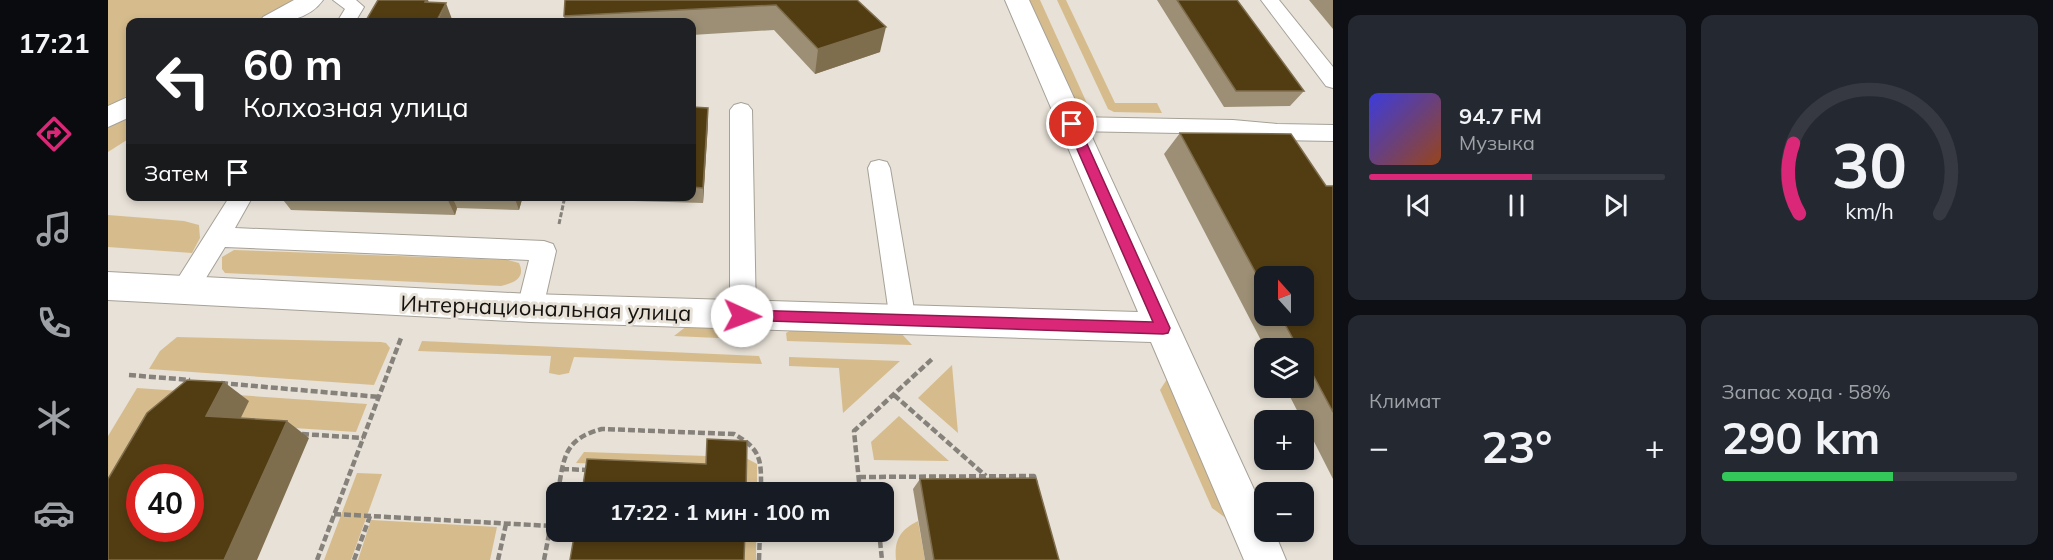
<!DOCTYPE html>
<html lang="ru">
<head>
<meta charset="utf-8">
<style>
  :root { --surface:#171b24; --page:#242831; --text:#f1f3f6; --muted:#9ea1a6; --line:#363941; --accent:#db2777 }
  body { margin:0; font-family:Mulish,sans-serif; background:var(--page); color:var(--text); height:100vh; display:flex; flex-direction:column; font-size:22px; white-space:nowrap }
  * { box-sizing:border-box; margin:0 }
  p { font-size:20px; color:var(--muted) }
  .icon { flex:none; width:33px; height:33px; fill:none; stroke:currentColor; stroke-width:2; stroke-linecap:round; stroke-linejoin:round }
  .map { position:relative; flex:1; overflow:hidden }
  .drawer { display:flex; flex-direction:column; gap:15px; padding:15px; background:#0d0f14; width:720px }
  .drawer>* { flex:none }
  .banner { position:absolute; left:18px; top:18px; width:570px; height:183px; border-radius:12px; box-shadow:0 3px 9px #0003; background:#202124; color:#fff; overflow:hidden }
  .needle { width:39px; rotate:339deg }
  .fabs { position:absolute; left:1146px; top:266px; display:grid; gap:12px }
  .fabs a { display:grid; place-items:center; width:60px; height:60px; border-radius:12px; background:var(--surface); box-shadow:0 3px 9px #0003; font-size:30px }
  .speed { position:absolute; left:18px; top:464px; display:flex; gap:12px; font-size:30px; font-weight:700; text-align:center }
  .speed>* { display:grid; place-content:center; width:78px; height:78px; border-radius:50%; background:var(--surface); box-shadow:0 3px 9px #0003; line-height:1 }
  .speed .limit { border:9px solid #d22; background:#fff; color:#111 }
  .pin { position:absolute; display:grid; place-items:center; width:51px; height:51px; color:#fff; margin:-26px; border:3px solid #fff; border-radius:50%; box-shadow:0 2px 6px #0007 }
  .me { position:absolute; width:66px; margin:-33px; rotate:92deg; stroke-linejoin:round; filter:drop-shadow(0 0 4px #0008) }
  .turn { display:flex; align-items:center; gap:21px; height:126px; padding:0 18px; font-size:27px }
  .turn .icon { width:78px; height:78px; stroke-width:2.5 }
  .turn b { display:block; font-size:42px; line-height:51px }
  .then { display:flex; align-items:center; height:57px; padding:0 18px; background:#0003; gap:12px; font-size:22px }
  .big { font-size:45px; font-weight:700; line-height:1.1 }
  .drawer .widget { flex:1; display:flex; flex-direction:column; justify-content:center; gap:9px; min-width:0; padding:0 21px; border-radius:12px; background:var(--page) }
  .drawer .dial { align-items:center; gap:0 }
  .dial svg { height:156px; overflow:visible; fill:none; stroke:var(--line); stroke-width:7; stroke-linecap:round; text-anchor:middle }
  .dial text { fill:var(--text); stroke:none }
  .song { display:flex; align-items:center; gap:18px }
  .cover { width:72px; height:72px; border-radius:9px; background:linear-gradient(135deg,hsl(240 70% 55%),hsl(20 70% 35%)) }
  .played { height:6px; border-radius:3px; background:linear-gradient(90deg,var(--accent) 55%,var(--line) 55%) }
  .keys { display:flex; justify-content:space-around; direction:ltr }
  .heat { display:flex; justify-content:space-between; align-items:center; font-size:33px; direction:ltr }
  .charge { height:9px; border-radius:4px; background:linear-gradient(90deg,#34c759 58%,var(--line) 0) }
  .drawer .tiles { flex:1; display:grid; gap:15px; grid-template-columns:repeat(2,1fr) }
  .trip { position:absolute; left:438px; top:482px; width:348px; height:60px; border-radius:12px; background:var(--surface); box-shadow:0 3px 9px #0003; font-weight:700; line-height:60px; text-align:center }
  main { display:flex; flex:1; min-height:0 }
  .tabs { display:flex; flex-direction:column; width:108px; justify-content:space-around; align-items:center; background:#090b0e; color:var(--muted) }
  .tabs .icon { width:42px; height:42px }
  .tabs .active { color:var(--accent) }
  .tabs b { font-size:27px; color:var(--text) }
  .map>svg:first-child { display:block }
  .green { fill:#d6bc8d }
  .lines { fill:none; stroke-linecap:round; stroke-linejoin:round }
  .lane-casing { stroke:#a6a197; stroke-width:2 }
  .street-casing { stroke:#a6a197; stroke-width:2 }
  .secondary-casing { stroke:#a6a197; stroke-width:2 }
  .path-far1 { stroke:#86827b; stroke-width:3; stroke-dasharray:5 2; stroke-linecap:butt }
  .path { stroke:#86827b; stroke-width:4.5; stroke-dasharray:7 3; stroke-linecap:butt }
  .lane { fill:#fff; fill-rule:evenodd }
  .street { fill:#fff; fill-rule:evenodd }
  .secondary { fill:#fff; fill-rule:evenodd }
  .wall { fill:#9c8f75; fill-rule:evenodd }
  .shaded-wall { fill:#7f6e4e }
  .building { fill:#523d13; stroke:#7f6e4e; stroke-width:1.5; fill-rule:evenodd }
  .route { fill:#db2777; stroke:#8e194d; stroke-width:1.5 }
  .labels { text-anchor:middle; stroke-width:6; stroke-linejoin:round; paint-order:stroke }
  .street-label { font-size:22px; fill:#14120f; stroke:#e7e1d7 }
</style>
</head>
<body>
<main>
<nav class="tabs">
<b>17:21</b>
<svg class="icon active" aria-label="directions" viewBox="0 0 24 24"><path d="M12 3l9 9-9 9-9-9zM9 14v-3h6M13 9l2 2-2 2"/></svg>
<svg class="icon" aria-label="music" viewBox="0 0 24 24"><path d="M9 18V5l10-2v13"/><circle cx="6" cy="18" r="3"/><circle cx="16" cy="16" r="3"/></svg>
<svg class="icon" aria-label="phone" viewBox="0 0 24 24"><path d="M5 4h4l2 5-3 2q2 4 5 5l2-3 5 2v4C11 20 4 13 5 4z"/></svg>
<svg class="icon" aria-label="climate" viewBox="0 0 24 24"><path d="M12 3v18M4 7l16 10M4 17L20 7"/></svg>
<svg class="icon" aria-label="car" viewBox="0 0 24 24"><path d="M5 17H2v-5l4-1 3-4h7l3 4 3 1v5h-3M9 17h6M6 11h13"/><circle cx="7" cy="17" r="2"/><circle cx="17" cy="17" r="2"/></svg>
</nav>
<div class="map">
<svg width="1225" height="560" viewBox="0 0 1225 560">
  <rect width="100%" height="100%" fill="#e7e1d7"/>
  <!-- green -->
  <path class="green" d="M0,0H187L147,22H22V94L0,107Z
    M918,0H932L982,110L968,106Z
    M949,0H958L1007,103H1049L1054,113L1006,112L1000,109Z
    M22,114V138L0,152V128Z
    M0,215L76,221L91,225L92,238L84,253L0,247Z
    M126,250L400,260L411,263C418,278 406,283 393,286L117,273L114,269V257Z
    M580,325L646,327L654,334V340L566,336Z
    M685,329L793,333L804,345L679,341L678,333Z
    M69,337L273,342L278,343L282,348L266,385L41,369L52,351Z
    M314,341L651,356L654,364L466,357L461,373L451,375L441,373L443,356L310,351Z
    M681,357L792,361L735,413L731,368L681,366Z
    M844,365L850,433L810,398Z
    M1061,376L1130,527L1104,508L1052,390Z
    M29,388L259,404L248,432L170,427L32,477L0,555V436Z
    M791,416L841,461L766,460L763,442Z
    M476,452L599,456V480L554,466L468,463Z
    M638,458L649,464V492H637Z
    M249,473L274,474L243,560H216Z
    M263,520H264L389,527L382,560H250Z
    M810,521L817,560H788C786,540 792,530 810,521Z
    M636,531H648V560H635Z"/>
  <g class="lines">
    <defs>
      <path id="lane" d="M225,0H248L256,7L247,22H229L237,9Z
        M1153,0H1171L1225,67V88L1218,86Z
        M633,103L640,105L644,110L648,316L644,324L635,327L626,324L622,316V110L626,105Z
        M964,117L1125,120L1169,124L1225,125V141L1169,140L1125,134L964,131L956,129L953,124L956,119Z
        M771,160L779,162L782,168L808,321L804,329L795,332L786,329L782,321L760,168L763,162Z
        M122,196H145L127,228L436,241L445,244L448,251L435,308L431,316L422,319L413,316L409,308L421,260L117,247L85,299L76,302L67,299L63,291L67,283Z"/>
      <path id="street" d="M186,0H215C201,20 173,24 152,22L155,17Z
        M22,96V117L0,127V106Z"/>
      <path id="secondary" d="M897,0H921L1156,511V531H1166L1178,560H1136L1043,342L422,322L0,300V272L422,294L1030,312Z"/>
    </defs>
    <!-- lane casing -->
    <use href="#lane" class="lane-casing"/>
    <!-- street casing -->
    <use href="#street" class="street-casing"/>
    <!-- secondary casing -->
    <use href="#secondary" class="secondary-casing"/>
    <!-- path-far1 -->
    <path class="path-far1" d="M451,224L457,196"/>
    <!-- path -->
    <path class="path" d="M21,375L82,380
      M113,383L271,397
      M786,395L878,476
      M194,434L255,438
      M454,469L481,470
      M751,477L926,476L928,483
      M450,492C456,457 456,439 494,429L626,434C655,450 653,462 653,492
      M752,492L746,431L824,359
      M226,514L443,526
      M771,531L774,560
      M209,560L293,338
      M246,560L262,516
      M390,560L398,524
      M436,560L448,498
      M651,560L652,531"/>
    <!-- lane -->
    <use href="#lane" class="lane"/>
    <!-- street -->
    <use href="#street" class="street"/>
    <!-- secondary -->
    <use href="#secondary" class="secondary"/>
  </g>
  <!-- wall -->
  <path class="wall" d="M749,0L772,52L707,74L666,30L584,35V22H457L456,16Z
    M1049,0H1129L1196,91L1182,106L1116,107Z
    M1201,0H1225V29Z
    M584,107L600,108V123L595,203L525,201L524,196H584Z
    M1072,133L1218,186H1225V479L1196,422V420H1194L1177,387H1196V348H1157L1056,154ZM1156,276L1196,315H1156Z
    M172,196H415L411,210L349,208L347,215L183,210Z
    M812,479L951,560H817L805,489Z"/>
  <!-- shaded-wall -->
  <path class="shaded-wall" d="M318,0H320L329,22L338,3L345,22H325L317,2Z
    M778,27L772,52L707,74L710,49Z
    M600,108V123L595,203V188Z
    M338,196H344L349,208L347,215Z
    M406,196H415L411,210Z
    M116,382L141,401L125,434L98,416Z
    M179,421L201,438L149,560H116Z"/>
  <!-- building -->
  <path class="building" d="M270,0H318L317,2L338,3L328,22H257Z
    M457,0H749L778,27L710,49L668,5L456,16Z
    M1069,0H1129L1196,91H1128Z
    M584,107L600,108L595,188L584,187Z
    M1072,133L1183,134L1218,186H1225V412L1196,358V348H1190L1172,315H1196V276H1156V288Z
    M79,380L116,382L98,416L179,421L116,560H0V479L39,413ZM32,477H82V528H32Z
    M599,439L639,441L638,492H474L479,459L598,464Z
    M928,478L951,560H826L812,479Z
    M467,531H637L636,560H462Z"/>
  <!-- route -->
  <path class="route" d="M964,120L970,124L1062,328L1060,333L1055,334L629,320L627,316L629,312L634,310L1045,322L958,124Z"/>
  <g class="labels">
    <!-- street labels -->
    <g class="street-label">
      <text transform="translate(438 308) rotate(2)" y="8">Интернациональная улица</text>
    </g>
  </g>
</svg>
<div class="fabs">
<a><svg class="needle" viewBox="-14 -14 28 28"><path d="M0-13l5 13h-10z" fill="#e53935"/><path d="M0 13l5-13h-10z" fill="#9ea1a6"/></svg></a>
<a><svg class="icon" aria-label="layers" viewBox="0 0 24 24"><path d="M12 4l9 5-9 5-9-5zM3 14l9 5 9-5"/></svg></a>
<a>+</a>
<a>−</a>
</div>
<div class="speed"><div class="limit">40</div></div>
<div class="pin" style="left:964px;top:124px;background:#d93025"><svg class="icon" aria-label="arrive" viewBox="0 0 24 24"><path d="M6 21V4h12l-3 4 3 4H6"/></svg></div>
<svg class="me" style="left:634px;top:316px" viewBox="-20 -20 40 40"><circle r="19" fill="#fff"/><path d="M0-13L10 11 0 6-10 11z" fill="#db2777"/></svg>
<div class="trip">17:22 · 1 мин · 100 m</div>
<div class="banner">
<div class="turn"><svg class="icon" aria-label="left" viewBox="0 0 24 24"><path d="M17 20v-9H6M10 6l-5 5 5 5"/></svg><div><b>60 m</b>Колхозная улица</div></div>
<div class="then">Затем<svg class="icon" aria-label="arrive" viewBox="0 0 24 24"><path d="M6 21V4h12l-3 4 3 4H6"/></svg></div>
</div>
</div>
<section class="drawer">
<div class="tiles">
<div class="widget">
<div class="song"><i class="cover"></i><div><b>94.7 FM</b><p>Музыка</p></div></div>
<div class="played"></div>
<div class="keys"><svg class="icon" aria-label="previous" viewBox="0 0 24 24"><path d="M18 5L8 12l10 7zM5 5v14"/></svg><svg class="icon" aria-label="pause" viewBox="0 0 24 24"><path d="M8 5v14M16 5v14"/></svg><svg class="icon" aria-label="next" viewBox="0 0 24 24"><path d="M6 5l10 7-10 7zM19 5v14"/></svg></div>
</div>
<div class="widget dial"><svg viewBox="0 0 100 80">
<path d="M14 69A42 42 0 1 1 86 69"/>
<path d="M14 69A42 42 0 0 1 11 33" stroke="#db2777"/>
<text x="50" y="56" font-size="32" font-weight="700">30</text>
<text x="50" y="72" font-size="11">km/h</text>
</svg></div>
<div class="widget"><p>Климат</p>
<div class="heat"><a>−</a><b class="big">23°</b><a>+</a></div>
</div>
<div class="widget"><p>Запас хода · 58%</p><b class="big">290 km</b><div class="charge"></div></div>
</div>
</section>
</main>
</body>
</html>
